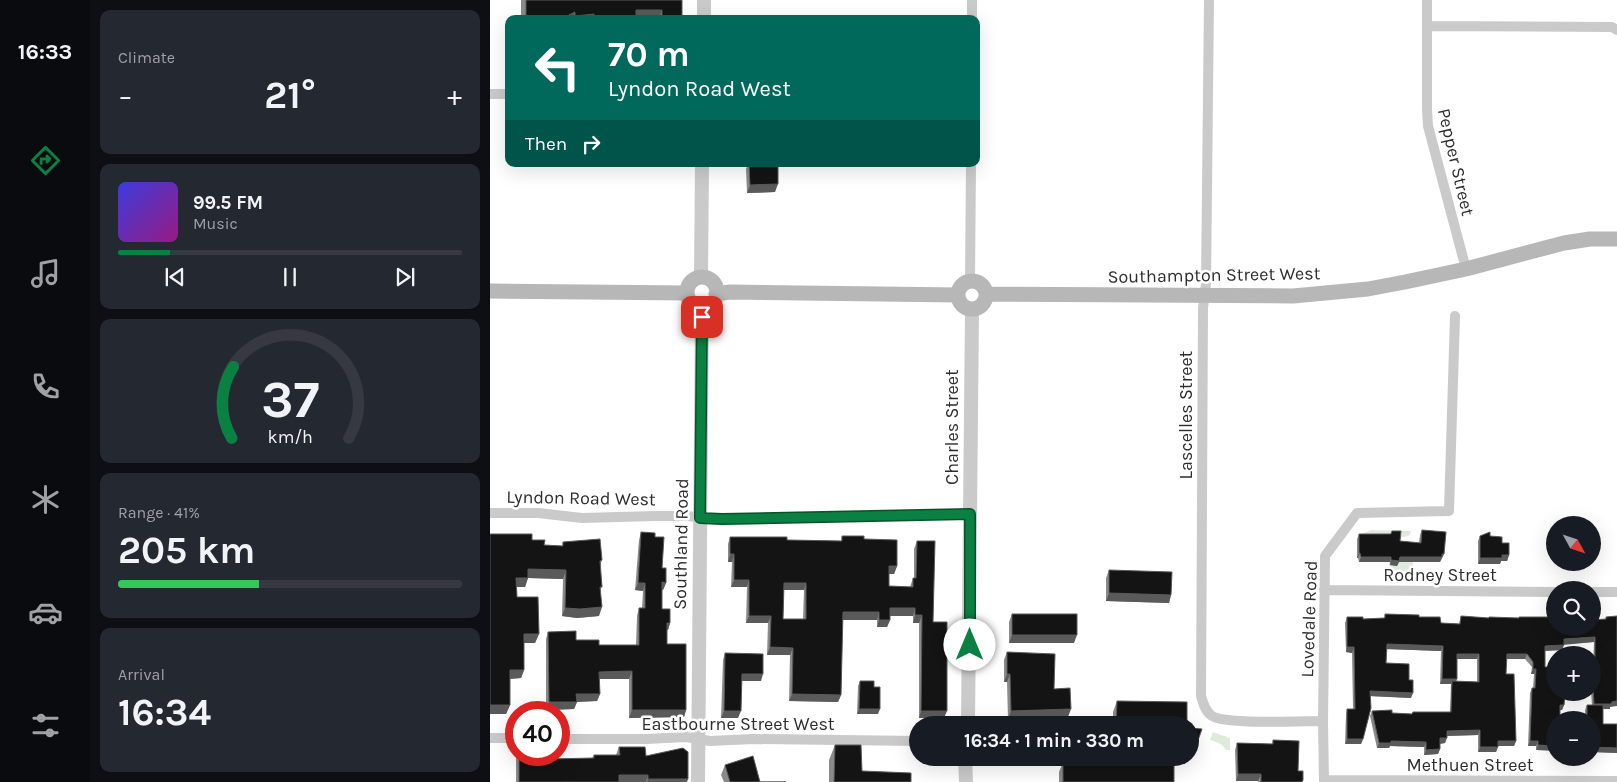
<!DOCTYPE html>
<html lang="en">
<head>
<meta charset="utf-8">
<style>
  :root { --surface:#171b24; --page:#242831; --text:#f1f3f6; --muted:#9ea1a6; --line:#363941; --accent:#0b8043 }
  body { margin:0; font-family:Karla,sans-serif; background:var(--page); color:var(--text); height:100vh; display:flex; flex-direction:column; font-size:19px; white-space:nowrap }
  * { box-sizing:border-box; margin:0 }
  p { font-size:16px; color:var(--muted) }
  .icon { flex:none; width:28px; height:28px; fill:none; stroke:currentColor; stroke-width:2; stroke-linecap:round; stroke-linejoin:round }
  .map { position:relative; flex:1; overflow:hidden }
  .drawer { display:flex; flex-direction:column; gap:10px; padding:10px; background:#0d0f14; width:400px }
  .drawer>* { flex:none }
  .guide { position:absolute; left:15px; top:15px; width:475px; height:152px; border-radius:10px; box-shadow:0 5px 20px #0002; background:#00695c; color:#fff; overflow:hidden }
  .needle { width:32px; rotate:130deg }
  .controls { position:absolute; left:1056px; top:516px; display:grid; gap:10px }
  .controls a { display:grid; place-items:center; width:55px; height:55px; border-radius:50%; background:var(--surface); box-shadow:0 5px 20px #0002; font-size:25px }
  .speed { position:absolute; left:15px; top:701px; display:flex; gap:10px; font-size:25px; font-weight:700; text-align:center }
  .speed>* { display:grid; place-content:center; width:65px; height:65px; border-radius:50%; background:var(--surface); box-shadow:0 5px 20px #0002; line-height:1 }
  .speed .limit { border:8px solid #d22; background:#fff; color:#111 }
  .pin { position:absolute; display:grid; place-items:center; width:42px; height:42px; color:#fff; margin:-21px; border-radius:10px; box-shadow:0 2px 8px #0006 }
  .me { position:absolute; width:55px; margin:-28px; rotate:0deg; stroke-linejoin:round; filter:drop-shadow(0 0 4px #0008) }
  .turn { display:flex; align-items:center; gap:18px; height:105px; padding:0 20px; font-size:22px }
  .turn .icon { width:65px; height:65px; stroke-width:2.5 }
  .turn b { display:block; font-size:35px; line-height:42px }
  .then { display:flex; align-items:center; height:48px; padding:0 20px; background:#0003; gap:10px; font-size:19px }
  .big { font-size:38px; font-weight:700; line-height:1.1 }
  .drawer .widget { flex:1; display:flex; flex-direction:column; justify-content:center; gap:8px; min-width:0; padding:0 18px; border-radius:10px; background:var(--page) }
  .drawer .dial { align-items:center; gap:0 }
  .dial svg { height:130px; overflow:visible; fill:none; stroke:var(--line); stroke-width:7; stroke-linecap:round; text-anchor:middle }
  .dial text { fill:var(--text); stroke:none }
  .song { display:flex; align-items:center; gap:15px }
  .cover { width:60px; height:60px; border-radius:8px; background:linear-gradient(135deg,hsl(240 70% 55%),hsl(310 70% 35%)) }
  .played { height:5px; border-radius:2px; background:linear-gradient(90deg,var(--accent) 15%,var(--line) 15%) }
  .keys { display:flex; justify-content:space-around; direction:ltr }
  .heat { display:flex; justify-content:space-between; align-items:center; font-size:28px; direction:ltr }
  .charge { height:8px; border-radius:4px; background:linear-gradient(90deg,#34c759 41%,var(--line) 0) }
  .trip { position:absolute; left:419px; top:716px; width:290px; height:50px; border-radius:25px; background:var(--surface); box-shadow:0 5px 20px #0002; font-weight:700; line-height:50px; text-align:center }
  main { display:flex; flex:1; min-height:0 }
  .tabs { display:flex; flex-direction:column; width:90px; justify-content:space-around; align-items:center; background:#090b0e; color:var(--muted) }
  .tabs .icon { width:35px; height:35px }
  .tabs .selected { color:var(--accent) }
  .tabs b { font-size:22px; color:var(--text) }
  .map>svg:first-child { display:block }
  .green { fill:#e0eadb }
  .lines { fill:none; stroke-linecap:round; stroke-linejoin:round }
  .minor { stroke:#cacaca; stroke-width:10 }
  .tertiary { stroke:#cacaca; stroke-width:14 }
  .secondary { stroke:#b7b7b7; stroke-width:15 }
  .wall { fill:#8a8a8a; fill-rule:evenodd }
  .shaded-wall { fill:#5a5a5a }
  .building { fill:#141414; stroke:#5a5a5a; fill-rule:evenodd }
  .route-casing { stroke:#07532c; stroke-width:12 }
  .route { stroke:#0b8043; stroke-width:9 }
  .labels { text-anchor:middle; stroke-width:5; stroke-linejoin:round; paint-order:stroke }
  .street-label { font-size:18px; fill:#2d2d2d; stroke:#fff }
</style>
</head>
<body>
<main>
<nav class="tabs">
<b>16:33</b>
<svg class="icon selected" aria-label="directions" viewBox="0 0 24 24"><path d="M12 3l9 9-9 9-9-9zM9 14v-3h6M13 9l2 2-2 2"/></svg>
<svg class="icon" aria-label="music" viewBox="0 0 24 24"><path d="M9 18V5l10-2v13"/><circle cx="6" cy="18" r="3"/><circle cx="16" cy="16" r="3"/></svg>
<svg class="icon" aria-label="phone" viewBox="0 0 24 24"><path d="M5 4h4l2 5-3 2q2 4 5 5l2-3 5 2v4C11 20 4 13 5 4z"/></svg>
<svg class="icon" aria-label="climate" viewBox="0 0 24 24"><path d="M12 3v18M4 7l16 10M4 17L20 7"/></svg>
<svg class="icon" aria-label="car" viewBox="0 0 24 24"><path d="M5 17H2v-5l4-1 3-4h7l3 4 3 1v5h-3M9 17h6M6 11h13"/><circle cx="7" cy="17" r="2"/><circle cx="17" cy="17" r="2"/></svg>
<svg class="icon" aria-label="filters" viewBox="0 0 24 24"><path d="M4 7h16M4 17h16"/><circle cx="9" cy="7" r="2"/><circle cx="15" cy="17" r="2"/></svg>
</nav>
<section class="drawer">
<div class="widget"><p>Climate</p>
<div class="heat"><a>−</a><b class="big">21°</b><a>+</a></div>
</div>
<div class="widget">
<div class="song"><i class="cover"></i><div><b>99.5 FM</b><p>Music</p></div></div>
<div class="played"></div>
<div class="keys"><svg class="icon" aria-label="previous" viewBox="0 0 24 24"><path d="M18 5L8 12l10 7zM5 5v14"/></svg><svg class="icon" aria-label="pause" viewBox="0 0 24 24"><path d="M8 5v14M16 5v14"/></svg><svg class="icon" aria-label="next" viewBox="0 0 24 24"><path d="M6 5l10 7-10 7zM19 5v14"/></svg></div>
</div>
<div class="widget dial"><svg viewBox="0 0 100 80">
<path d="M14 69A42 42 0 1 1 86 69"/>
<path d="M14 69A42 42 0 0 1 15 25" stroke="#0b8043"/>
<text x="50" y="56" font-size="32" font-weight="700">37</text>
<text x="50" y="72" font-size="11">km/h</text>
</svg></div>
<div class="widget"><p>Range · 41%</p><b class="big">205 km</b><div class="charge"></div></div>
<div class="widget"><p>Arrival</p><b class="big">16:34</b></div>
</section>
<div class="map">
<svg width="1127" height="782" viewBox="0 0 1127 782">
  <rect width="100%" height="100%" fill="#fff"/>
  <!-- green -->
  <path class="green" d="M881,530L921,531L920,535C905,542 886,534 870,535Z
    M899,554L902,562H923V571H902V567L899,566Z
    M723,732L740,738V750H736C733,744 727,742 720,740Z"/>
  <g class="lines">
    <!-- minor -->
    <path class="minor" d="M719,0L716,284L713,308L711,696C713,703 715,711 722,716C737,725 811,721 833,721
      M937,0V109L938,126L976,269
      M482,19V0
      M937,26L1122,27L1127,30
      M0,94H19
      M480,281L481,164
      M0,513H48L92,518L165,516H198L221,519L480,514
      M834,590L1065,592
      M1102,592H1127
      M0,738H26
      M69,739H157L196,737L220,741L263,739L428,741
      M834,780L1127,781
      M834,782L833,721L835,556L867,513L959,511L965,316"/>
    <!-- tertiary -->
    <path class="tertiary" d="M214,19V0
      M211,277L212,164
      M478,725L482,309
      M475,758L476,782
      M208,782L212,307"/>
    <!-- secondary -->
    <path class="secondary" d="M197 292a15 15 0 1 1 30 0a15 15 0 1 1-30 0Z
      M468 295a14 14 0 1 1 28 0a14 14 0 1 1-28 0Z
      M0,291L197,293
      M226,294L240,292L468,295
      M496,294L803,296L878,289L915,282L976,269L1074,243L1100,239H1127"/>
  </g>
  <!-- wall -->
  <path class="wall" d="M31,0H192V19H31Z
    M258,164H288L285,192L257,193L256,169Z
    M932,530L954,554L950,562H909L907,566L900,565V562H869L868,558H867V539L869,534H900L902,531L910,541L929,543L930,535Z
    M151,532L165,537L176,583L173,590H172V609L180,623L178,630H177V644L196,710L194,717L139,718V679H109L110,694L107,701L87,702L84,709L56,710V639L58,632L86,640L109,645H146L147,616L149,608H152L153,591L145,590L149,540Z
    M0,534L42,540L54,545L72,546L73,542L112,560L110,566L112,587L110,590L109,616L87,618L72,616L73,579L38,578L35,587H27V597L49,634L45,643H34V670L31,678L20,679V705L16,714H0Z
    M352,536L374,539L407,566L404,574H399V586L420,587L423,578H424V549L427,541L443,622L454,718H429V623H423V616H400V620L397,627H387V620H352L351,695L348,702L299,701L300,655H277L278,623H256L257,587H241L242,562H238V544L240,537L297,540L351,541ZM294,590H314L313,619H293Z
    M990,536H1000L1012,543L1019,555L1017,561H1011L1010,564H988V541Z
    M619,570L681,595L679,603L616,601V578Z
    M522,614L584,643H519V622Z
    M895,614L929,617L951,623L969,624L971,616L998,618L999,617L1065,628H1102L1104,620L1116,619V617L1120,707V709H1113V724H1127V753L1102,752V720H1095V710L1097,705H1102L1101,692H1102L1104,642L1074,644L1072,650L1055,651V667L1078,696L1075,697L1074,705L1072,710H1070L1046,750V746H1038L1040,693L1042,688H1043L1044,674H1041L1042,667L1035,659H1016V674L1026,741L1024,746H1008L1006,752H988V735L957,736L955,743L950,744V749L948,754L934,755V747L900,746L899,748H887L880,716L882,711L902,713L922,714L923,712H960L961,684H950L951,651L897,649L896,663L919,680L921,698L881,696L873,739L871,744H855L856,714L857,709H863L862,653L856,652L855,623L857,617L873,619L894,618ZM967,659H987V682L966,681Z
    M517,652L564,689L578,717L518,719L517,682H514V660Z
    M235,653L271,681H252L248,718H231L233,660Z
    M370,681L384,687L388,714H367L368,686Z
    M627,701L697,725H623V712Z
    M783,740L808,771L812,782H768V781H746L745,750L747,743L782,744Z
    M345,745L372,771L421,782H339V760Z
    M129,747L156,756L197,782H26V755H59V759L102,758L104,755H126Z
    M586,758H692L684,760V782H569V772L573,762L585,761Z
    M235,765L270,782H296H234L231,775Z"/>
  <!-- shaded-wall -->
  <path class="shaded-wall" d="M146,10H172L169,19H143Z
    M85,12L83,19H71Z
    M104,14L102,19H84L85,16Z
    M288,184L285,192L257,193L260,185Z
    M869,553H870L868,558H867Z
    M240,554H244L242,562H238Z
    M954,554L950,562H909L907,566L900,565L901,560L910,557Z
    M1012,555H1019L1017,561H1011L1010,564H988L990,558Z
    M871,557H901L900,562H869Z
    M399,566H407L404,574H397Z
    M38,569L76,570L73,579L38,578L35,587H23L26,578Z
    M244,580H259L257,587H241Z
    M172,582L176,583L173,590H170Z
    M148,583H155L153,591L145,590Z
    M294,583H316L314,590H291Z
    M619,593L681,595L679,603L616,601Z
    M112,607L109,616L87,618L72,616L75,608Z
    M400,608H425L423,616H398Z
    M353,612H389L387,620H350Z
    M425,615H432L429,623H423Z
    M259,616H281L278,623H256Z
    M389,620H400L397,627H387Z
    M177,623H180L178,630H174Z
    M34,634H49L45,643H30Z
    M522,635H587L584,643H519Z
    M1105,637L1104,642L1072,645L1074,639Z
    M897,644L953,646L951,651L895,649Z
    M1074,645L1072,650L1053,651L1055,646Z
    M280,647L303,648L300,655H277Z
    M857,647H864L862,653L856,652Z
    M967,654H989L987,659H965Z
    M1017,654H1037L1035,659H1015Z
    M1043,669H1046L1044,674H1041Z
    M20,670H34L31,678L17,679Z
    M142,671L139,679H107L109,672Z
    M252,674H273L271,681H249Z
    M517,674H520L517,682H514Z
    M952,679H967L965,685L962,681L961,684H950Z
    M880,691L923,693L921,698L878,696Z
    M1075,692H1080L1078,696L1073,697Z
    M86,694H110L107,701L84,702Z
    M302,694L351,695L348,702L299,701Z
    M1127,701V706L1120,707V709H1102L1104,704Z
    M59,702H87L84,709L56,710Z
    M0,705H20L16,714H0Z
    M1070,705H1074L1072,710H1069Z
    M369,709H390L388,714H367Z
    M581,709L578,717L518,719L521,711Z
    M142,710H196L194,717L139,718Z
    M234,711H251L248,718H231Z
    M431,711H457L454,718H429Z
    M1097,717H1100L1099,720H1096Z
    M990,730L988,735L955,736L957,731Z
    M950,738H957L955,743L948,744Z
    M857,739H873L871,744H855Z
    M901,741L936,742L934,747L900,746L899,748H887L889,743Z
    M1008,741H1026L1024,746H1006Z
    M1040,741H1048L1046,746H1038Z
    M707,743L703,754L700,755V745Z
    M1048,745L1065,746V751L1046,750Z
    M990,747H1008L1006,752H988Z
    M1102,747L1127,748V753L1102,752Z
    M950,749L948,754L934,755L936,750Z
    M748,774H771L768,781H746Z
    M129,775H158L156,782H126Z
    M158,779H198L197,782H157Z"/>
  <!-- building -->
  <path class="building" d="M36,0H192V19H172V10H146V19H104V14L85,16V12L71,19H36Z
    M259,164H288V184L260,185Z
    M932,530L956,532L954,554H952V557H910L909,561L901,560V557H871L870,553H869V534H901L902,531H911L910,541L931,543Z
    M151,532L165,533V537H174L172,568H176V583L172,582V609H180V623H177V644H196V710H142V671L109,672L110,694H86L87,702H59L58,632L86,631V640H109V645H149V608H155V583H148Z
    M1000,532V536L1012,537V543H1019V555H1012V558H990V536Z
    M0,534H42V540H55L54,545L73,546V542L110,539L112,560L110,561L112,587H110L112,607L90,609L75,608L76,570L38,569V578H26L27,597H48L49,634H34V670H20V705H0Z
    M352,536H374V539L407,540V566H399V586L423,587V578H426L427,541H445L443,622H457V711H431L432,615H425V608H400V620H389V612H353L351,695L302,694L303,648L280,647L281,616H259V580H244V554H240V537H297V540L352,541ZM294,583H316V619H293Z
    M619,570L682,572L681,595L619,593Z
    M522,614H587V635H522Z
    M895,614L929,615V617H950L951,623L970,624L971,616L999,618V617L1029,618V617H1065V628H1102V626H1104V620L1116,619V617L1127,616V701L1122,702L1121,704H1104L1102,668H1105V637L1074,639V645L1055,646V667H1065V692H1075L1074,705H1070V720H1065V746L1048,745V741H1040L1042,688H1045L1046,669H1043V662L1037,654H1017L1016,674H1024L1026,741H1008V747H990V730L957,731V738H950V749L936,750V742L901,741V743H889L882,711L902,710V713L922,714L923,712H961L962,681L989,682V654H967V679H952L953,646L897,644L896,663L919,664V680H923V693L880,691L881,708L873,739H857V709H865L864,647H857V617H873V619L895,618Z
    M517,652L565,654L564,689L580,688L581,709L521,711L520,674H517Z
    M235,653L273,654V674H252L251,711H234Z
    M370,681H384V687H390V709H369Z
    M627,701L697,702V725H626Z
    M1097,705H1113V724H1127V748L1102,747V720H1100V717H1097Z
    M700,728L712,729L707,743L700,745Z
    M783,740L809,741L808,771H813V780L812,782H771V774H748L747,743L783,744Z
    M345,745H371L372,771L421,773V782H344Z
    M129,747H155L156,756L193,748L198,752V779H158V775H129V782H29V755H59V759L104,758V755H130Z
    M263,756L270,782H296H240L235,765Z
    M587,758H684V782H573V762L586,761Z"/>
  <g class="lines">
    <defs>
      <path id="route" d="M212,317L210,518L232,519L480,514V645"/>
    </defs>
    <!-- route casing -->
    <use href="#route" class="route-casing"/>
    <!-- route -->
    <use href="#route" class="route"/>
  </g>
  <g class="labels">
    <!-- street labels -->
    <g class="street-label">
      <text transform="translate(966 162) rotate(77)" y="6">Pepper Street</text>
      <text transform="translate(724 275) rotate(-1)" y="6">Southampton Street West</text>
      <text transform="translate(696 415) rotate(-90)" y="6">Lascelles Street</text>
      <text transform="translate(462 427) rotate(-90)" y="6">Charles Street</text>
      <text transform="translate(91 498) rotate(1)" y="6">Lyndon Road West</text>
      <text transform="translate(191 544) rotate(-89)" y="6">Southland Road</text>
      <text x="950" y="581">Rodney Street</text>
      <text transform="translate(819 619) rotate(-88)" y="6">Lovedale Road</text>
      <text x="248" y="730">Eastbourne Street West</text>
      <text x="980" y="771">Methuen Street</text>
    </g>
  </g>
</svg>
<div class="controls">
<a><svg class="needle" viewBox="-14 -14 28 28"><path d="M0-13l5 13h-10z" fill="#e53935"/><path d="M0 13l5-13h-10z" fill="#9ea1a6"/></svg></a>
<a><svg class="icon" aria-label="search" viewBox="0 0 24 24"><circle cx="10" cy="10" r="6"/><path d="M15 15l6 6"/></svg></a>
<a>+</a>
<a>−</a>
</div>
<div class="speed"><div class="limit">40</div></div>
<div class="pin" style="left:212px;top:317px;background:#d93025"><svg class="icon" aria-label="arrive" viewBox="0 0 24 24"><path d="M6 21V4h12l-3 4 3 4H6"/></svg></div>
<svg class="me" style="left:480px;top:645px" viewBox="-20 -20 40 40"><circle r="19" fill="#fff"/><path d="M0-13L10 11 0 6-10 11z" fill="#0b8043"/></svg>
<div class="trip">16:34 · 1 min · 330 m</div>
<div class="guide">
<div class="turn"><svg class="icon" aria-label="left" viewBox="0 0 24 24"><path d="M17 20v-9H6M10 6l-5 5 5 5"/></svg><div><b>70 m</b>Lyndon Road West</div></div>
<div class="then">Then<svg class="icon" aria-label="right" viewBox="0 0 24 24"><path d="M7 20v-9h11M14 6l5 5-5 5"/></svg></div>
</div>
</div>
</main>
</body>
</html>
